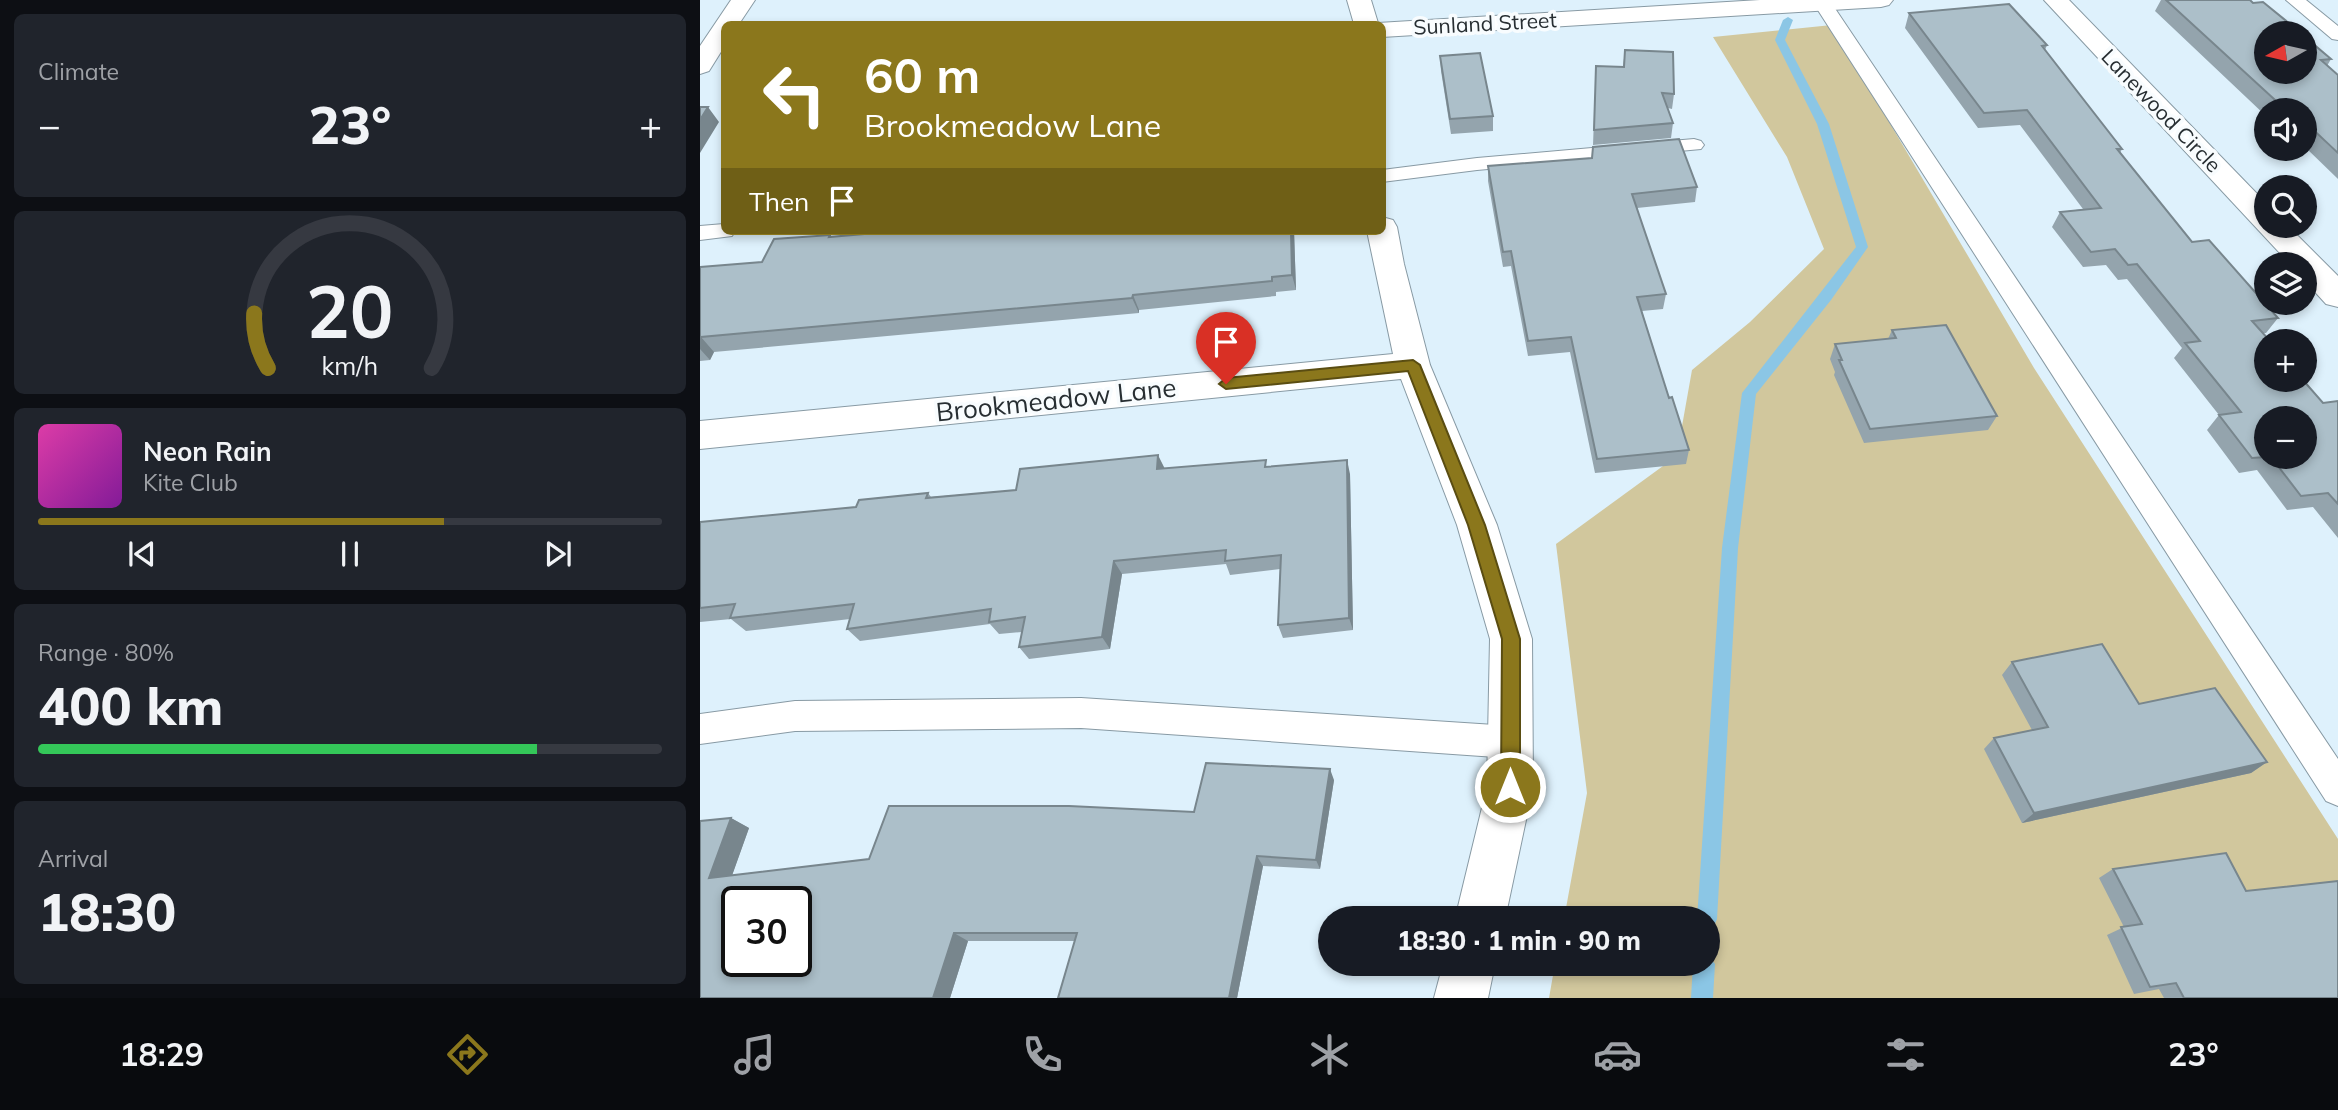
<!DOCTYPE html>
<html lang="en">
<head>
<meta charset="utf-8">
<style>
  :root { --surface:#171b24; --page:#20242c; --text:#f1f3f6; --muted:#9ea1a6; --line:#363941; --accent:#8b771c }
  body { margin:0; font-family:Mulish,sans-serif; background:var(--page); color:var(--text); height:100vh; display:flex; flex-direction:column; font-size:26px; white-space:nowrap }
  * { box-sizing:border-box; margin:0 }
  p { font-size:23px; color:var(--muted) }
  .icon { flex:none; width:38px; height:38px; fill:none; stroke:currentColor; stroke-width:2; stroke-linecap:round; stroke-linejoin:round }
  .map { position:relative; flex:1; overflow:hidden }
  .side { display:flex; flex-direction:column; gap:14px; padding:14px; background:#0d0f14; width:700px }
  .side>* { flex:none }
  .hud { position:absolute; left:21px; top:21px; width:665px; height:214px; border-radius:10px; box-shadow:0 4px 10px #0003; background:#8b771c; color:#fff; overflow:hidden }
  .needle { width:46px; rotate:262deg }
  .fabs { position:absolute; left:1554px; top:21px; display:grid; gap:14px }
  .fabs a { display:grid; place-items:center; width:63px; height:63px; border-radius:50%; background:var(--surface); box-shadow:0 4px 10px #0003; font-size:35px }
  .speed { position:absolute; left:21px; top:886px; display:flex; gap:14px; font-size:35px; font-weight:700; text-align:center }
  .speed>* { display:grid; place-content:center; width:91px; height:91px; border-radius:50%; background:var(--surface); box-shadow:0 4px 10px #0003; line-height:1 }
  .speed .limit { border:4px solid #111; border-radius:10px; background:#fff; color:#111 }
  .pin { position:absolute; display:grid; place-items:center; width:60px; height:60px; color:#fff; margin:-72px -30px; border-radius:50% 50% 50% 0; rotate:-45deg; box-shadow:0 0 7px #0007 }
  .pin .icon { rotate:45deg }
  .me { position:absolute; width:77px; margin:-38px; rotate:0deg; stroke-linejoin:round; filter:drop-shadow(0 0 5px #0008) }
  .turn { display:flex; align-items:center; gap:24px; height:147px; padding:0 28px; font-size:32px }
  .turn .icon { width:91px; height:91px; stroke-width:2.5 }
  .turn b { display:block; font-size:49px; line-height:60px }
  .then { display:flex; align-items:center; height:66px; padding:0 28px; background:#0003; gap:14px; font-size:26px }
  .big { font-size:52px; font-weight:800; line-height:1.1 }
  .side .tile { flex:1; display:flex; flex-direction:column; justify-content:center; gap:10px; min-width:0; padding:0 24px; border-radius:10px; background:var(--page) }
  .side .dial { align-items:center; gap:0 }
  .dial svg { height:182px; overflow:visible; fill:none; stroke:var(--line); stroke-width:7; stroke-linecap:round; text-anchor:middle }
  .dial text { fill:var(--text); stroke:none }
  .song { display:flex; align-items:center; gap:21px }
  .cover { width:84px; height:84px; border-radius:10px; background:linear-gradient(135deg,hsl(320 70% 55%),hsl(290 70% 35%)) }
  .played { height:7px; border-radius:4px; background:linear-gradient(90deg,var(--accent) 65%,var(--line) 65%) }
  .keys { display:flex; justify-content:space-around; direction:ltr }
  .heat { display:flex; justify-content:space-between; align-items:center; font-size:38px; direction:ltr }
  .charge { height:10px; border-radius:5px; background:linear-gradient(90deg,#34c759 80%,var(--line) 0) }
  .trip { position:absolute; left:618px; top:906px; width:402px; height:70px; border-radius:35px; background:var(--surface); box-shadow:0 4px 10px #0003; font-weight:800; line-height:70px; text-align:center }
  .tab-bar { display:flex; height:112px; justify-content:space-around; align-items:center; background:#090b0e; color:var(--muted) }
  .tab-bar .icon { width:49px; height:49px }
  .tab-bar .active { color:var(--accent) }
  .tab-bar b { font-size:32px; color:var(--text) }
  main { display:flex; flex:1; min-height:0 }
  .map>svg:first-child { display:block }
  .green { fill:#d1c79d }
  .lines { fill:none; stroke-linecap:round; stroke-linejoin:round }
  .stream { fill:#8bc6e5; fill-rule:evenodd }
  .service-casing { stroke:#889aa4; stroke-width:2 }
  .minor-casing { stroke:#889aa4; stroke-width:2 }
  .service { fill:#fff; fill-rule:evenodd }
  .minor { fill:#fff; fill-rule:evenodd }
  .wall { fill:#94a4ad; fill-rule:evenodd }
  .shaded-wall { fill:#78868d }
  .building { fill:#acbfc9; stroke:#78868d; stroke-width:2; fill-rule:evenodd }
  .route { fill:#8b771c; stroke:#5a4d12; stroke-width:2 }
  .labels { text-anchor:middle; stroke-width:7; stroke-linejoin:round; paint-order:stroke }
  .far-street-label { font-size:21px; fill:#272e32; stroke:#f8fcfe }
  .street-label { font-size:26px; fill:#272e32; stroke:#f8fcfe }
</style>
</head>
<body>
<main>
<section class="side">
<div class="tile"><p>Climate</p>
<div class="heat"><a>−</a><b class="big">23°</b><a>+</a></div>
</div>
<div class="tile dial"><svg viewBox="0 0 100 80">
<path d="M14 69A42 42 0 1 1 86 69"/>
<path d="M14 69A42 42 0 0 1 8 45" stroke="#8b771c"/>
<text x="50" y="56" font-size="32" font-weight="700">20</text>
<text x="50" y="72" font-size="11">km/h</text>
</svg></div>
<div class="tile">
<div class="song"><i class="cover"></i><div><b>Neon Rain</b><p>Kite Club</p></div></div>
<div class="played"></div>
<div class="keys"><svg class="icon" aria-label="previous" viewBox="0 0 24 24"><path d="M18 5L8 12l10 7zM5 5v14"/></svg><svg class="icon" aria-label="pause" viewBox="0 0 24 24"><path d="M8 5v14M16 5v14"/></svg><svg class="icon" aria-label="next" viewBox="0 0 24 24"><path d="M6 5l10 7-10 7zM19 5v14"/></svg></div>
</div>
<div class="tile"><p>Range · 80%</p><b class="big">400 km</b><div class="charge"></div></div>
<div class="tile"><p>Arrival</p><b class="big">18:30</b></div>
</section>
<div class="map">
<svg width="1638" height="998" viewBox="0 0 1638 998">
  <rect width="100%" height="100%" fill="#def1fc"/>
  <!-- green -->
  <path class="green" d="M1132,25L1334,368L1638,839V998H849L855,964H1008V919H864L887,793L856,544L963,466L979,443L992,370L1050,322L1124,249L1087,157L1013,37Z"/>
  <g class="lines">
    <!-- stream -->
    <path class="stream" d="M1088,17L1093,20L1085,40L1129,124L1168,247L1131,300L1056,394L1038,548L1017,919L1014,926L1008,929V919H997L1022,548L1042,393L1156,247L1117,124L1075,40L1083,20Z
      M1008,955L1015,964L1013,998H991L993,964H1008Z"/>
    <defs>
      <path id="service" d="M1117,0H1129L1132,4L1638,759V806L1626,801L1114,4Z
        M1586,0H1606L1638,26V40L1632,39Z
        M994,139L1001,141L1004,145L1001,149L777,170L682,182V170L777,158Z
        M24,224V231H35L32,236L0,240V226Z
        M381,698L810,726L822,731L827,742L822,753L810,758L381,728L95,731L0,744V714L95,701Z"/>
      <path id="minor" d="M31,0H55L39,24H24V47L9,71L0,74V46Z
        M647,0H671L678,23L1060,0H1193L1189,5L1181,7L682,37V24H654Z
        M1344,0H1369L1566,203V226H1588L1638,276V307L1626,304L1605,281V264H1590Z
        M682,217L693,220L697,227L704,264L730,365L797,525L832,639L833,787L805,919H755L787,787L790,639L757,525L701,379L0,449V421L693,354L667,231H682Z
        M743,964H795L788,998H734Z"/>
    </defs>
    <!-- service casing -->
    <use href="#service" class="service-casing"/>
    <!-- minor casing -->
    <use href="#minor" class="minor-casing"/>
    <!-- service -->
    <use href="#service" class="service"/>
    <!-- minor -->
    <use href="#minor" class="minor"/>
  </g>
  <!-- wall -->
  <path class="wall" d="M1461,0H1550L1605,37L1631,59L1627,66L1638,75V179L1605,147V110H1566V116L1455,11Z
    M1209,13L1347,45L1345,50L1422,149L1420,153L1492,242L1578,318L1566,333H1563L1623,403L1638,401V538L1613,507L1587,510L1557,470L1539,473L1507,430L1519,415L1474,358L1482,348L1427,279L1418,280L1406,265L1383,267L1352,227L1360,212L1383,209L1320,125L1278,128L1205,28ZM1605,418V457H1566Z
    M925,50L974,94L972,109L968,108L973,123L971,138L893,145L896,66L923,67Z
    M740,56L793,116V131L751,134L741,71Z
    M788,166L997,187L995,202L937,208L966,294L963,309L942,311L969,398L989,450L986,464L895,473L870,352L828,356L811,266L803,267L788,181Z
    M199,231H594L596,290L576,292V296L439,310V313L14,352L10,360L0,361V267L62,262L132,237Z
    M1192,330L1297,416L1288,430L1164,443L1134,375L1135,372L1130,359L1135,344L1188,339Z
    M568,467L650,474L653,630L583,638L578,625L580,569L530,575L526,564L422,574L410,649L329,659L319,647L322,632L299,634L290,624L160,641L147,629L150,619L46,631L31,619L0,622V522L156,507L228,493L231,497L316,490L465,469Z
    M1312,662L1439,704L1567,762L1551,773L1322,823L1284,749L1294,738L1332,730L1302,675Z
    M634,780L620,869L563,866L537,998H358L375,941H268L250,998H0L31,818L49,828L32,875L169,859L494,812Z
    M1413,869L1546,891L1638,998H1464L1459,989L1434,994L1407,935L1424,927L1399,878Z"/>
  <!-- shaded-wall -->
  <path class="shaded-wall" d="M8,107L19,122L0,153V120Z
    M591,231H594L596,290L592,275Z
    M433,295L439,310V313L432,298Z
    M1,337L14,352L10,360L0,349V339Z
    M458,455L465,469H457Z
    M647,460L650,474L653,630L649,618Z
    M414,561L422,574L410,649L402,637Z
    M1567,762L1551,773L1322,823L1334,813Z
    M630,769L634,780L620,869L616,860Z
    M31,818L49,828L28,887L9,878Z
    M557,856L563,866L537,998H529Z
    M254,933L268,941L250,998H233Z"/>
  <!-- building -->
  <path class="building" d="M1466,0H1550L1553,3L1563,2L1601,33H1566V72H1605V37L1631,59L1621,60L1638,75V153L1605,122V110H1586Z
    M1309,4L1347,45L1342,46L1422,149H1417L1492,242L1509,240L1578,318L1552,321L1570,341H1566V380H1603L1623,403L1638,401V504L1628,493L1601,496L1571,457H1605V418H1566V457L1552,458L1519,415L1541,412L1485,343L1500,341L1437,264L1428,265L1415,249L1391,252L1360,212L1401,208L1327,110L1284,113L1209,13Z
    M925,50L973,52L974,94L962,93L973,123L894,130L896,66L924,67Z
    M780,53L793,116L750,119L740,56Z
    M0,107H8L0,120Z
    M979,139L997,187L932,194L966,294L937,297L969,398L972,397L989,450L897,459L871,337L828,341L811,251L803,252L788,166L892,158L893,147Z
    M199,231H591L592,275L572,277V281L433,295L432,298L1,337L0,339V267L62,262L74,239L130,235L129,237Z
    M1246,325L1297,416L1170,429L1139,360H1142L1135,344L1196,338L1192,330Z
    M458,455L457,469L566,460L565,467L647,460L649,618L578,625L581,555L525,561L526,550L414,561L402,637L319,647L325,617L289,622L291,609L147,629L154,604L30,618L35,604L0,608V522L156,507L159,500L228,493L226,498L316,490L320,469Z
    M1402,644L1439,704L1515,688L1567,762L1334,813L1294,738L1348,727L1312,662Z
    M506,763L630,769L616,860L557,856L529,998H358L377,933H254L233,998H0V821L31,818L9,878L169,859L189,806H369L494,812ZM37,901H96V961H37Z
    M1526,853L1546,891L1638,881V998H1484L1476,983L1450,987L1421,927L1442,924L1413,869Z"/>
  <!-- route -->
  <path class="route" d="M713,360L720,365L785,525L820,639V787L817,793L810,796L803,793L801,787L802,639L768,525L708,371L526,389L519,384L526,378Z"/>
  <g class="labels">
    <!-- far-street labels -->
    <g class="far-street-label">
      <text transform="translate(785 24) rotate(-3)" y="7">Sunland Street</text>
      <text transform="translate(1461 111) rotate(46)" y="7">Lanewood Circle</text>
    </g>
    <!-- street labels -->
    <g class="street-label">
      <text transform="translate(356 400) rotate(-6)" y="9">Brookmeadow Lane</text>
    </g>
  </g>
</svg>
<div class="fabs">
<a><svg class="needle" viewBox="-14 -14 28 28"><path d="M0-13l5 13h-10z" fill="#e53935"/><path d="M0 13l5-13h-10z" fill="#9ea1a6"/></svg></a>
<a><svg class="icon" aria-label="sound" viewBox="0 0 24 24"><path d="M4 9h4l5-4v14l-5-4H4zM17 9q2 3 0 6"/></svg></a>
<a><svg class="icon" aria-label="search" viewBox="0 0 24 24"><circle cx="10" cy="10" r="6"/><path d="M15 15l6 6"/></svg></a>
<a><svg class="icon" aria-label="layers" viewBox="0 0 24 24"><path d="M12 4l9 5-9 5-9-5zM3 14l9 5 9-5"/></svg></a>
<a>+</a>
<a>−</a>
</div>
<div class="speed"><div class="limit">30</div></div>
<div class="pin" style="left:526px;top:384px;background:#d93025"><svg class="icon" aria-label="arrive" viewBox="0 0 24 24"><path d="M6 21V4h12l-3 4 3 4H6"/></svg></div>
<svg class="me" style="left:810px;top:787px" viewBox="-20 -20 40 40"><circle r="17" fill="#8b771c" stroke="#fff" stroke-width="3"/><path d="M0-11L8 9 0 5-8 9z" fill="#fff"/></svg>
<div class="trip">18:30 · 1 min · 90 m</div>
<div class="hud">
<div class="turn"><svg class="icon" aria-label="left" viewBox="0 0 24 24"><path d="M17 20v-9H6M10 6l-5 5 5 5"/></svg><div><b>60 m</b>Brookmeadow Lane</div></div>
<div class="then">Then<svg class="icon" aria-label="arrive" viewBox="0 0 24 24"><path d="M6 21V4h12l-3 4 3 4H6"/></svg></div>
</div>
</div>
</main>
<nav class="tab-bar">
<b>18:29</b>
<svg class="icon active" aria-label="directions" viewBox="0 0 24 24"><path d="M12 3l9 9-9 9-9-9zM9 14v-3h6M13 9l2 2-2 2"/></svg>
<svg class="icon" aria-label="music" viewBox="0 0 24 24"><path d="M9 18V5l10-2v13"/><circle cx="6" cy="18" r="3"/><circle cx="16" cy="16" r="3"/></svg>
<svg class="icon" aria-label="phone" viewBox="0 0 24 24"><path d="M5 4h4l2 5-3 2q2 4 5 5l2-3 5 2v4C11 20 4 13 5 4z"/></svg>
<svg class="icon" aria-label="climate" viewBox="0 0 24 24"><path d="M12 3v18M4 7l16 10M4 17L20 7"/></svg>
<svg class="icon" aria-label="car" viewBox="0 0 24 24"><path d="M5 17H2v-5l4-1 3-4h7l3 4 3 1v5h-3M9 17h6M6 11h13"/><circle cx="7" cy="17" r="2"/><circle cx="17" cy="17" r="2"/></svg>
<svg class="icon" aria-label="filters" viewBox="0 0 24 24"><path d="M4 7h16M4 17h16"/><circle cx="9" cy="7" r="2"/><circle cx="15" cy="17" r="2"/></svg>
<b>23°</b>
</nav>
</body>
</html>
